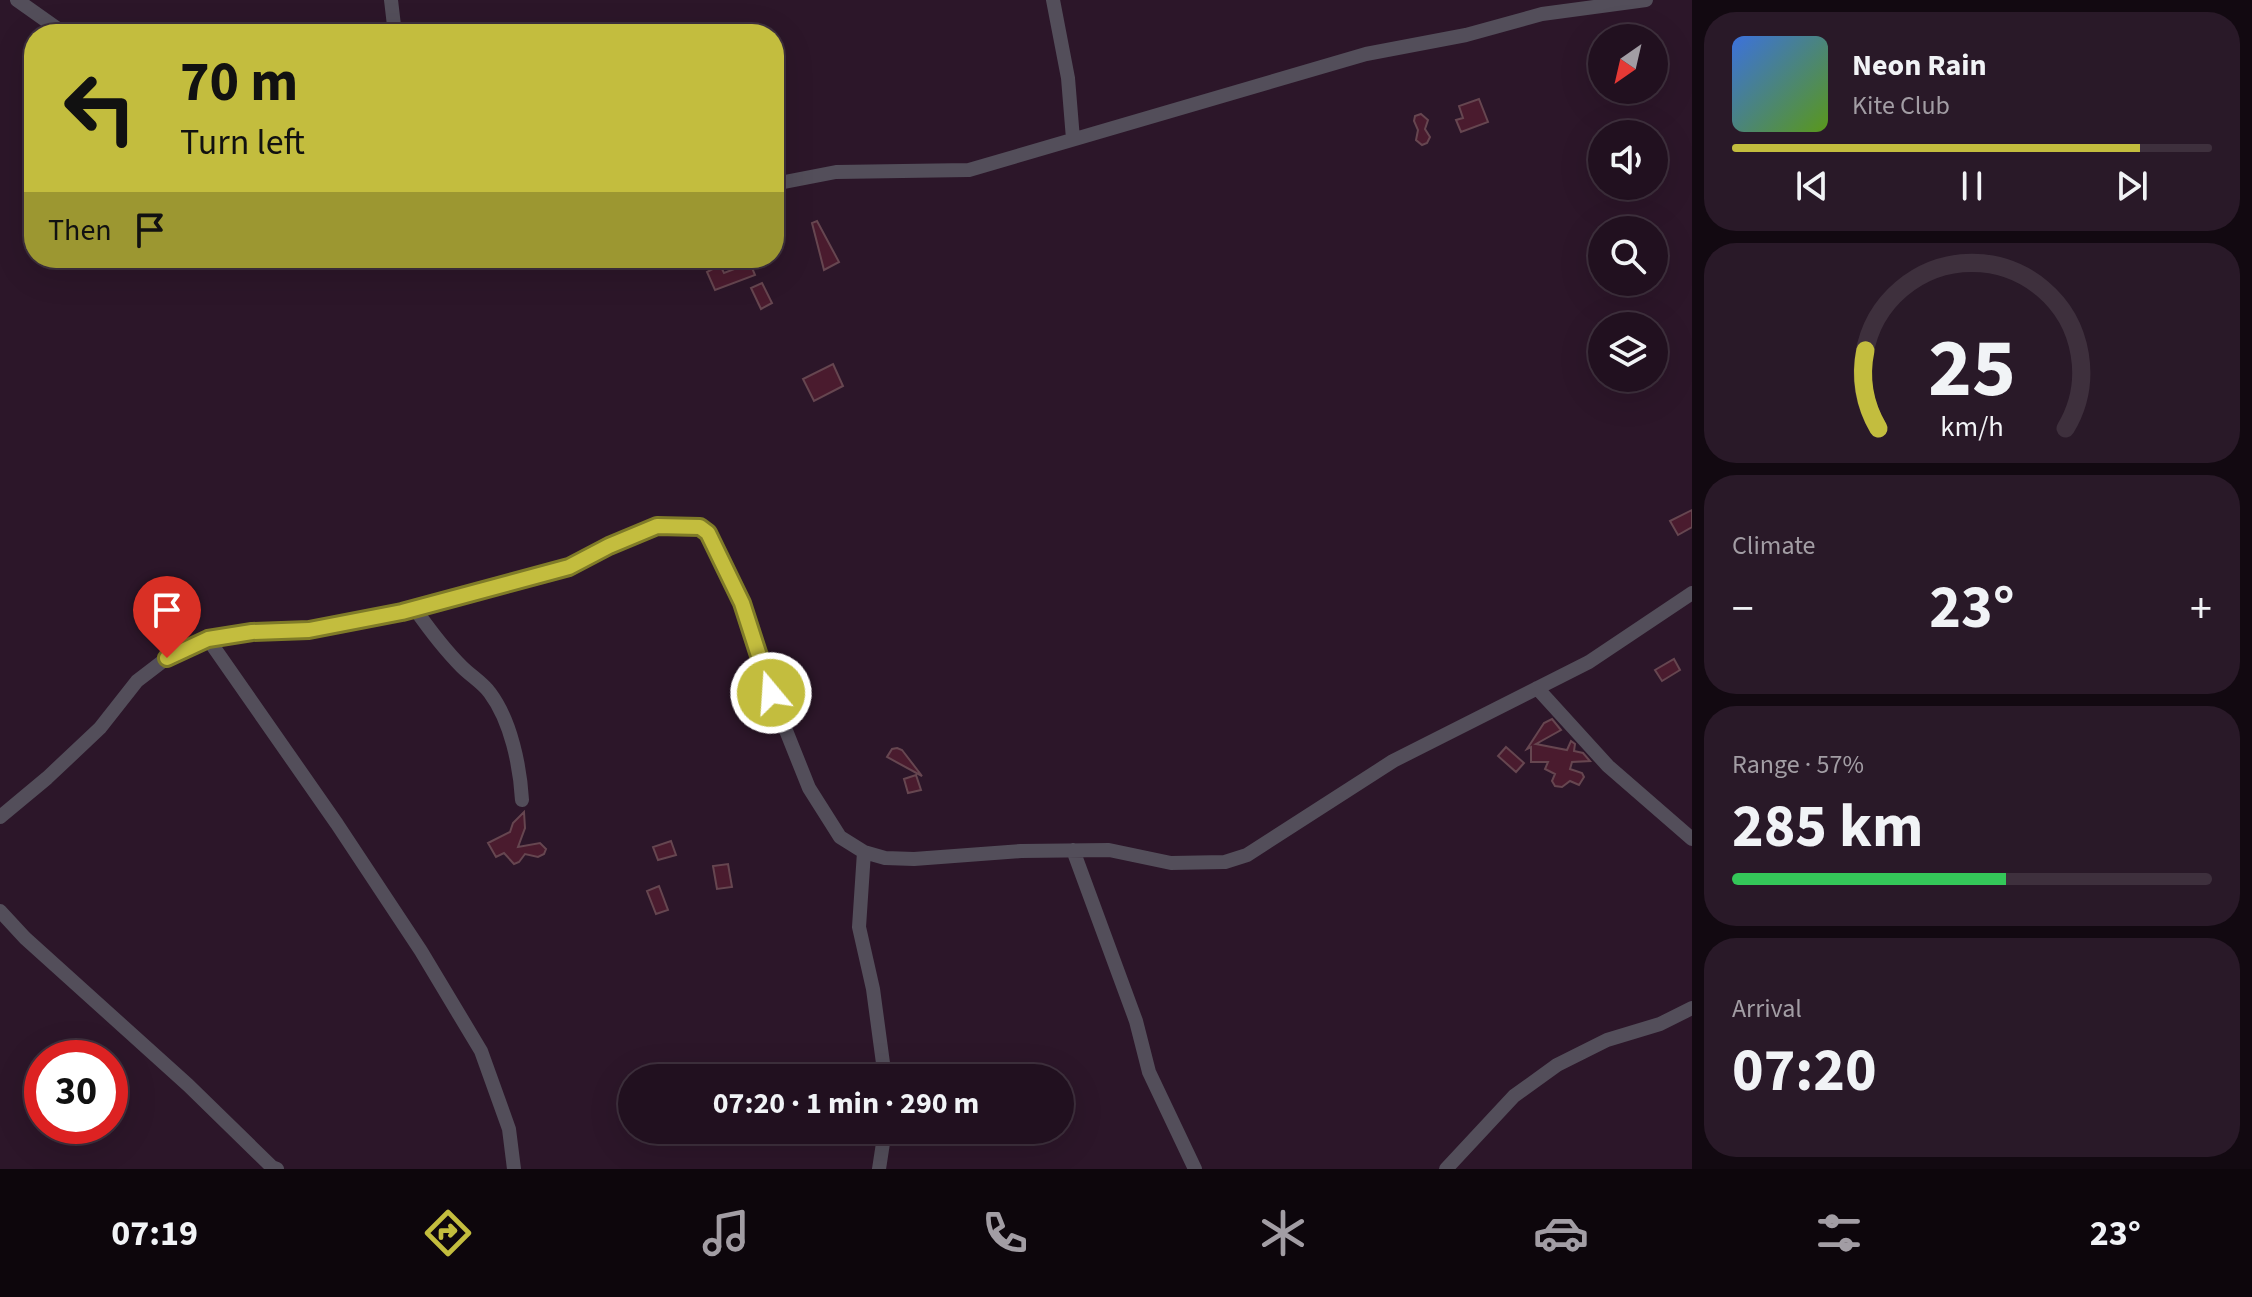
<!DOCTYPE html>
<html lang="en">
<head>
<meta charset="utf-8">
<style>
  :root { --surface:#21101f; --page:#291928; --text:#f1f3f6; --muted:#a29da4; --line:#3e303d; --accent:#c3bd3e }
  body { margin:0; font-family:"Source Sans 3",sans-serif; background:var(--page); color:var(--text); height:100vh; display:flex; flex-direction:column; font-size:30px; white-space:nowrap }
  * { box-sizing:border-box; margin:0 }
  p { font-size:26px; color:var(--muted) }
  .icon { flex:none; width:44px; height:44px; fill:none; stroke:currentColor; stroke-width:2; stroke-linecap:round; stroke-linejoin:round }
  .map { position:relative; flex:1; overflow:hidden }
  .sheet { display:flex; flex-direction:column; gap:12px; padding:12px; background:#120911; width:560px }
  .sheet>* { flex:none }
  .hud { position:absolute; left:24px; top:24px; width:760px; height:244px; border-radius:32px; box-shadow:0 8px 32px #0002,0 0 0 2px var(--line); background:#c3bd3e; color:#111; overflow:hidden }
  .needle { width:52px; rotate:214deg }
  .tools { position:absolute; left:1588px; top:24px; display:grid; gap:16px }
  .tools a { display:grid; place-items:center; width:80px; height:80px; border-radius:50%; background:var(--surface); box-shadow:0 8px 32px #0002,0 0 0 2px var(--line); font-size:40px }
  .speed { position:absolute; left:24px; top:1040px; display:flex; gap:16px; font-size:40px; font-weight:700; text-align:center }
  .speed>* { display:grid; place-content:center; width:104px; height:104px; border-radius:50%; background:var(--surface); box-shadow:0 8px 32px #0002,0 0 0 2px var(--line); line-height:1 }
  .speed .limit { border:12px solid #d22; background:#fff; color:#111 }
  .pin { position:absolute; display:grid; place-items:center; width:68px; height:68px; color:#fff; margin:-82px -34px; border-radius:50% 50% 50% 0; rotate:-45deg; box-shadow:0 0 8px #0007 }
  .pin .icon { rotate:45deg }
  .me { position:absolute; width:88px; margin:-44px; rotate:342deg; stroke-linejoin:round; filter:drop-shadow(0 0 6px #0008) }
  .turn { display:flex; align-items:center; gap:28px; height:168px; padding:0 24px; font-size:36px }
  .turn .icon { width:104px; height:104px; stroke-width:2.5 }
  .turn b { display:block; font-size:56px; line-height:68px }
  .then { display:flex; align-items:center; height:76px; padding:0 24px; background:#0003; gap:16px; font-size:30px }
  .big { font-size:60px; font-weight:700; line-height:1.1 }
  .sheet .card { flex:1; display:flex; flex-direction:column; justify-content:center; gap:12px; min-width:0; padding:0 28px; border-radius:32px; background:var(--page) }
  .sheet .dial { align-items:center; gap:0 }
  .dial svg { height:208px; overflow:visible; fill:none; stroke:var(--line); stroke-width:7; stroke-linecap:round; text-anchor:middle }
  .dial text { fill:var(--text); stroke:none }
  .song { display:flex; align-items:center; gap:24px }
  .cover { width:96px; height:96px; border-radius:12px; background:linear-gradient(135deg,hsl(220 70% 55%),hsl(90 70% 35%)) }
  .played { height:8px; border-radius:4px; background:linear-gradient(90deg,var(--accent) 85%,var(--line) 85%) }
  .keys { display:flex; justify-content:space-around; direction:ltr }
  .heat { display:flex; justify-content:space-between; align-items:center; font-size:44px; direction:ltr }
  .charge { height:12px; border-radius:6px; background:linear-gradient(90deg,#34c759 57%,var(--line) 0) }
  .trip { position:absolute; left:618px; top:1064px; width:456px; height:80px; border-radius:40px; background:var(--surface); box-shadow:0 8px 32px #0002,0 0 0 2px var(--line); font-weight:700; line-height:80px; text-align:center }
  .tabs { display:flex; height:128px; justify-content:space-around; align-items:center; background:#0d060c; color:var(--muted) }
  .tabs .icon { width:56px; height:56px }
  .tabs .active { color:var(--accent) }
  .tabs b { font-size:36px; color:var(--text) }
  main { display:flex; flex:1; min-height:0 }
  .map>svg:first-child { display:block }
  .building { fill:#4a1b2e; stroke:#664650; stroke-width:2 }
  .lines { fill:none; stroke-linecap:round; stroke-linejoin:round }
  .street { stroke:#534e5a; stroke-width:14 }
  .route-casing { stroke:#7f7b28; stroke-width:20 }
  .route { stroke:#c3bd3e; stroke-width:14 }
</style>
</head>
<body>
<main>
<div class="map">
<svg width="1692" height="1169" viewBox="0 0 1692 1169">
  <rect width="100%" height="100%" fill="#2c1629"/>
  <!-- building -->
  <path class="building" d="M1479,99L1488,122L1461,132L1456,120L1463,118L1459,106Z
    M1421,114L1428,120L1425,129L1430,137L1427,143L1422,145L1416,140L1418,130L1414,121L1415,116Z
    M817,221L839,262L824,270L812,223Z
    M750,263L755,275L715,290L707,272L720,265L724,273Z
    M762,283L772,303L761,309L751,288Z
    M833,364L843,386L814,401L803,379Z
    M1692,510V527L1678,535L1670,521Z
    M1674,659L1680,670L1662,681L1655,670Z
    M1552,719L1561,730L1536,744L1567,750L1571,741L1575,744L1574,751L1583,753L1590,761L1572,762L1570,769L1582,773L1584,777L1579,785L1570,781L1562,787L1555,786L1552,781L1555,774L1545,769L1548,762H1531V747L1527,749L1544,723Z
    M1506,747L1524,763L1516,772L1498,756Z
    M897,748L902,750L922,776L887,757L892,749Z
    M916,775L921,790L908,793L904,779Z
    M524,812L525,828L518,847L540,843L546,849L544,854L538,857L525,854L519,862L514,864L504,853L496,857L488,843L510,832L513,823Z
    M671,841L676,855L658,860L653,847Z
    M728,864L732,887L717,889L713,866Z
    M659,886L668,910L656,914L647,891Z"/>
  <g class="lines">
    <!-- street -->
    <path class="street" d="M17,0L65,34
      M391,0L395,34
      M1053,0L1068,78L1073,139
      M774,184L836,172L969,170L1366,54L1466,35L1542,14L1646,0
      M415,609C429,629 444,649 462,667C471,676 483,683 490,693C511,721 520,766 522,800
      M208,639L337,824L421,951L481,1051L509,1129L514,1169
      M1537,688L1608,766L1692,839
      M0,817L47,778L100,728L137,681L167,658L208,639L252,632L309,630L402,612L569,567L609,546L657,526L700,527L708,533L742,603L771,693L809,788L840,837L864,852L885,858L914,859L1021,851L1109,850L1171,863L1225,862L1247,855L1393,761L1589,662L1692,593
      M1073,850L1136,1021L1149,1072L1195,1169
      M864,852L859,927L873,989L885,1078
      M0,911L25,938L188,1085L272,1167L277,1169
      M879,1169L885,1130
      M1446,1169L1514,1096L1557,1065L1607,1040L1660,1024L1692,1008"/>
  </g>
  <g class="lines">
    <defs>
      <path id="route" d="M167,658L208,639L252,632L309,630L402,612L569,567L609,546L657,526L700,527L708,533L742,603L771,693"/>
    </defs>
    <!-- route casing -->
    <use href="#route" class="route-casing"/>
    <!-- route -->
    <use href="#route" class="route"/>
  </g>
</svg>
<div class="tools">
<a><svg class="needle" viewBox="-14 -14 28 28"><path d="M0-13l5 13h-10z" fill="#e53935"/><path d="M0 13l5-13h-10z" fill="#a29da4"/></svg></a>
<a><svg class="icon" aria-label="sound" viewBox="0 0 24 24"><path d="M4 9h4l5-4v14l-5-4H4zM17 9q2 3 0 6"/></svg></a>
<a><svg class="icon" aria-label="search" viewBox="0 0 24 24"><circle cx="10" cy="10" r="6"/><path d="M15 15l6 6"/></svg></a>
<a><svg class="icon" aria-label="layers" viewBox="0 0 24 24"><path d="M12 4l9 5-9 5-9-5zM3 14l9 5 9-5"/></svg></a>
</div>
<div class="speed"><div class="limit">30</div></div>
<div class="pin" style="left:167px;top:658px;background:#d93025"><svg class="icon" aria-label="arrive" viewBox="0 0 24 24"><path d="M6 21V4h12l-3 4 3 4H6"/></svg></div>
<svg class="me" style="left:771px;top:693px" viewBox="-20 -20 40 40"><circle r="17" fill="#c3bd3e" stroke="#fff" stroke-width="3"/><path d="M0-11L8 9 0 5-8 9z" fill="#fff"/></svg>
<div class="trip">07:20 · 1 min · 290 m</div>
<div class="hud">
<div class="turn"><svg class="icon" aria-label="left" viewBox="0 0 24 24"><path d="M17 20v-9H6M10 6l-5 5 5 5"/></svg><div><b>70 m</b>Turn left</div></div>
<div class="then">Then<svg class="icon" aria-label="arrive" viewBox="0 0 24 24"><path d="M6 21V4h12l-3 4 3 4H6"/></svg></div>
</div>
</div>
<section class="sheet">
<div class="card">
<div class="song"><i class="cover"></i><div><b>Neon Rain</b><p>Kite Club</p></div></div>
<div class="played"></div>
<div class="keys"><svg class="icon" aria-label="previous" viewBox="0 0 24 24"><path d="M18 5L8 12l10 7zM5 5v14"/></svg><svg class="icon" aria-label="pause" viewBox="0 0 24 24"><path d="M8 5v14M16 5v14"/></svg><svg class="icon" aria-label="next" viewBox="0 0 24 24"><path d="M6 5l10 7-10 7zM19 5v14"/></svg></div>
</div>
<div class="card dial"><svg viewBox="0 0 100 80">
<path d="M14 69A42 42 0 1 1 86 69"/>
<path d="M14 69A42 42 0 0 1 9 39" stroke="#c3bd3e"/>
<text x="50" y="56" font-size="32" font-weight="700">25</text>
<text x="50" y="72" font-size="11">km/h</text>
</svg></div>
<div class="card"><p>Climate</p>
<div class="heat"><a>−</a><b class="big">23°</b><a>+</a></div>
</div>
<div class="card"><p>Range · 57%</p><b class="big">285 km</b><div class="charge"></div></div>
<div class="card"><p>Arrival</p><b class="big">07:20</b></div>
</section>
</main>
<nav class="tabs">
<b>07:19</b>
<svg class="icon active" aria-label="directions" viewBox="0 0 24 24"><path d="M12 3l9 9-9 9-9-9zM9 14v-3h6M13 9l2 2-2 2"/></svg>
<svg class="icon" aria-label="music" viewBox="0 0 24 24"><path d="M9 18V5l10-2v13"/><circle cx="6" cy="18" r="3"/><circle cx="16" cy="16" r="3"/></svg>
<svg class="icon" aria-label="phone" viewBox="0 0 24 24"><path d="M5 4h4l2 5-3 2q2 4 5 5l2-3 5 2v4C11 20 4 13 5 4z"/></svg>
<svg class="icon" aria-label="climate" viewBox="0 0 24 24"><path d="M12 3v18M4 7l16 10M4 17L20 7"/></svg>
<svg class="icon" aria-label="car" viewBox="0 0 24 24"><path d="M5 17H2v-5l4-1 3-4h7l3 4 3 1v5h-3M9 17h6M6 11h13"/><circle cx="7" cy="17" r="2"/><circle cx="17" cy="17" r="2"/></svg>
<svg class="icon" aria-label="filters" viewBox="0 0 24 24"><path d="M4 7h16M4 17h16"/><circle cx="9" cy="7" r="2"/><circle cx="15" cy="17" r="2"/></svg>
<b>23°</b>
</nav>
</body>
</html>
